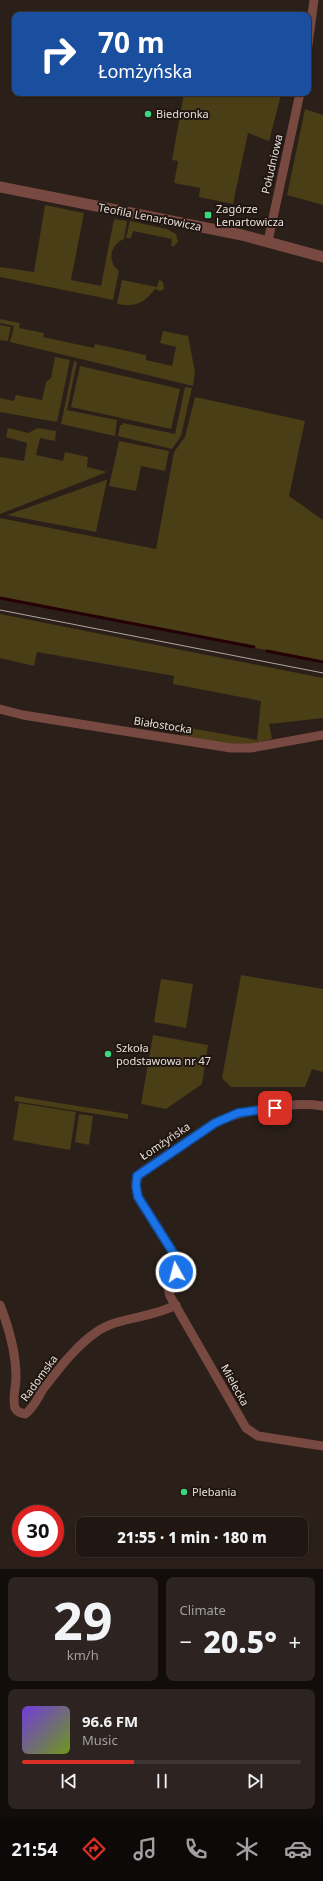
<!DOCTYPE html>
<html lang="en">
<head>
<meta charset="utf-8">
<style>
  :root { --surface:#201713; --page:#2d2421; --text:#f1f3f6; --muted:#a29fa0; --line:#3d3633; --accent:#d93025 }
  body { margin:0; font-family:"Noto Sans",sans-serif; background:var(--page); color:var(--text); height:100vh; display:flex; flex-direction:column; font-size:15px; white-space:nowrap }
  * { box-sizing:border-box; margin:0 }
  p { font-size:13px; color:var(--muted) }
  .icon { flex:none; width:22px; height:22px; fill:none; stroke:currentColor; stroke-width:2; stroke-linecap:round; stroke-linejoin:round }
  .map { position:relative; height:1569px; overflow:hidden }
  .details { display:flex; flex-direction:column; gap:8px; padding:8px; background:#120d0a; flex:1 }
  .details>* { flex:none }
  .hud { position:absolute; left:12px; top:12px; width:299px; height:84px; border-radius:8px; box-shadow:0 1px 3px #0004,0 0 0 1px var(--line); background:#1a4fa0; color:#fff; overflow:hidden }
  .speed { position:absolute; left:12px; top:1505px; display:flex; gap:8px; font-size:20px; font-weight:700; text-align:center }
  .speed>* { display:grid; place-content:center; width:52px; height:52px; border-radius:50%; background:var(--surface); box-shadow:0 1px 3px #0004,0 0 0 1px var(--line); line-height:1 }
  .speed .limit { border:6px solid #d22; background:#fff; color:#111 }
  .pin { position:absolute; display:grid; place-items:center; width:34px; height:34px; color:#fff; margin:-17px; border-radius:8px; box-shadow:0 2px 6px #0006 }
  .me { position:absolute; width:44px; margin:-22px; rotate:353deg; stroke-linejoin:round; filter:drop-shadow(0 0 3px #0008) }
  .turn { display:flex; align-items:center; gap:14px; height:84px; padding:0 20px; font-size:18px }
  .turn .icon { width:52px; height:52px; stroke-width:2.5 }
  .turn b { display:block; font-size:28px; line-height:34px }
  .big { font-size:30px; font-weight:800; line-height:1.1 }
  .details .tile { flex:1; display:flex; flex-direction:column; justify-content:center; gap:6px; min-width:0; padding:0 14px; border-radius:8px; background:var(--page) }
  .details .dial { align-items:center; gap:0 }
  .dial b { font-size:52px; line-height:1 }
  .song { display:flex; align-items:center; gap:12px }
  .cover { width:48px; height:48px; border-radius:6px; background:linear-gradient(135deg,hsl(260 70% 55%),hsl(80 70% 35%)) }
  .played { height:4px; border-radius:2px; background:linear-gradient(90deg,var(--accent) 40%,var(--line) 40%) }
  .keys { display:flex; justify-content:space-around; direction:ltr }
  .heat { display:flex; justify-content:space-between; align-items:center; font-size:22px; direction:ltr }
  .details .tiles { flex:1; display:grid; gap:8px; grid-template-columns:1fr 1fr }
  .tile:last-child { grid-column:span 2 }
  .trip { position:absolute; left:76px; top:1517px; width:232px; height:40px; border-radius:8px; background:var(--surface); box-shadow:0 1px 3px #0004,0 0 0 1px var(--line); font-weight:800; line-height:40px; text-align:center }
  .tabs { display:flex; height:64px; justify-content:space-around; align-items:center; background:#0d0908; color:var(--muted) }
  .tabs .icon { width:28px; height:28px }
  .tabs .active { color:var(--accent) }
  .tabs b { font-size:18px; color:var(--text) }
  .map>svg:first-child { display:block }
  .green { fill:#4a3e16 }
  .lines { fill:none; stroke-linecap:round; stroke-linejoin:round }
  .stream { stroke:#250007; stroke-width:3 }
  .minor { stroke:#784940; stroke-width:9 }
  .tertiary { stroke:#784940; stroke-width:11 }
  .tram { stroke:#b0a7a2; stroke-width:1 }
  .route-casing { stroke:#114b97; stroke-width:10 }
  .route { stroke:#1a73e8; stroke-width:7 }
  .poi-dot { fill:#3ad77f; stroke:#201610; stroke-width:1.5 }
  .labels { text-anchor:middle; stroke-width:4; stroke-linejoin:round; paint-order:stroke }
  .poi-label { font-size:11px; fill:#e6deda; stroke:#201610; text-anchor:start }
  .street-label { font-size:11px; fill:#e6deda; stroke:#201610 }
</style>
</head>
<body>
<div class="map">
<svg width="323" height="1569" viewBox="0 0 323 1569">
  <rect width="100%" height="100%" fill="#2a1f19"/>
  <!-- green -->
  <path class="green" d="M184,93H267L281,95L269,141L248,133L233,204L199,197L200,188L174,183L178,161L172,160Z
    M305,109L323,115V205L287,195Z
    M45,205L84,213L71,280L101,286L114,219L127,221L124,239C111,244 106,261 119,271L113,300L0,277V267L34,272Z
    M130,221L167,229L176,234L178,242L174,246H171L172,239L133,231L131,238H126Z
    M122,280L157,287L159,280L163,282L164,289L160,291L155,289C143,304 136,307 117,304Z
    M0,319L20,323L19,328L44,333L43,337L94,348L95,344L146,355V360L172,366L176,347L160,343L163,331L188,336L195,372L193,386L10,342L14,326L0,323Z
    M0,325L11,327L8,341L0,340Z
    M55,357L70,360L57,422L0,412V398L14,401L16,395L42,400L46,382L51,378Z
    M74,361L77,362L67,410L117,420L115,436L61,424Z
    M80,366L180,389L171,429L71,407Z
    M185,387L192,388L181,436L172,449L118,436L120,425H123V423L175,434Z
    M195,397L305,421L289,496L323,520V661L0,599V518L156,549L174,452L185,437Z
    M8,428L28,433L38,428L56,431L55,441L40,438L36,455L63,461L65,452L88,457L87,467L107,472L0,514V457L24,461L27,443L6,437Z
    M119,441L169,451L165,471L141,466L136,491L109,486Z
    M107,480L96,532L7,515L106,480Z
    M0,614L323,678V718L269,724L272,739L252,744L234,745L185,737L179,732V726L257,740L261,701L173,684L174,676L37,652L34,666L0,658Z
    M241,975L323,989V1072L312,1069L305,1087H231L222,1078Z
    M161,979L193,984L186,1028L154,1022Z
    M153,1035L208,1045L202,1084L166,1109L141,1104Z
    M15,1096L128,1114V1119L14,1101Z
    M19,1103L76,1112L70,1150L13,1140Z
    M79,1114L93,1116L89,1145L75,1142Z"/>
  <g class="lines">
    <!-- stream -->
    <path class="stream" d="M0,598L254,647
      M267,651L323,662"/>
    <!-- minor -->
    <path class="minor" d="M308,45L314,0
      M268,241L300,93
      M0,709L23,715L231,748H251L323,735
      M323,1106C295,1101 240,1110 215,1123L142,1172C134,1179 136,1187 138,1197L174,1254C182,1277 163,1276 170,1296L246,1428L258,1436L323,1446
      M0,1305C9,1328 16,1352 16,1377C16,1387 12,1399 15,1408C17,1412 21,1413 25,1414C34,1408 38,1397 43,1389C59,1369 74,1348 95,1333C118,1316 150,1319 176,1305"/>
    <!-- tertiary -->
    <path class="tertiary" d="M0,187L242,235L323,257"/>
    <!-- tram -->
    <path class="tram" d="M0,610L323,673"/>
  </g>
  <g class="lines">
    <defs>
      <path id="route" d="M176,1272L177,1264L174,1254L138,1197L136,1186L137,1176L215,1123L238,1113L275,1108"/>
    </defs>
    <!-- route casing -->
    <use href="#route" class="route-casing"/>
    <!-- route -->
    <use href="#route" class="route"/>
  </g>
  <!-- markers -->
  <g class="poi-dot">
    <circle cx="148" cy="114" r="4"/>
    <rect x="204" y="211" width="8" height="8" rx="2"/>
    <circle cx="108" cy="1054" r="4"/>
    <circle cx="184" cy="1492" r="4"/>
  </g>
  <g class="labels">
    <!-- poi labels -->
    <g class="poi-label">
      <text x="156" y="118">Biedronka</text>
      <text x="216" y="213">Zagórze<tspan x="216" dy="13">Lenartowicza</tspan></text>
      <text x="116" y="1052">Szkoła<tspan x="116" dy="13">podstawowa nr 47</tspan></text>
      <text x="192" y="1496">Plebania</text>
    </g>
    <!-- street labels -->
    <g class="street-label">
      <text transform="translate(272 164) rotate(-77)" y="4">Południowa</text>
      <text transform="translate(150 217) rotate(11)" y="4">Teofila Lenartowicza</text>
      <text transform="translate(163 725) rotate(9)" y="4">Białostocka</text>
      <text transform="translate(165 1141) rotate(-34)" y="4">Łomżyńska</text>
      <text transform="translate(39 1378) rotate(-54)" y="4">Radomska</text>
      <text transform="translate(235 1385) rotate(61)" y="4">Mielecka</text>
    </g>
  </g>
</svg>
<div class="speed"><div class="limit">30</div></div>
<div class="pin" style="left:275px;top:1108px;background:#d93025"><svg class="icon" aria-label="arrive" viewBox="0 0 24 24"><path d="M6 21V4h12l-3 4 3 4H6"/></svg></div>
<svg class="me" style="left:176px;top:1272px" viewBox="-20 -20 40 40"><circle r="17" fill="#1a73e8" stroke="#fff" stroke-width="3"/><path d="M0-11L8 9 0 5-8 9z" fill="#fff"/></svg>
<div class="trip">21:55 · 1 min · 180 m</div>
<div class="hud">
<div class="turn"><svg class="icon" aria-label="right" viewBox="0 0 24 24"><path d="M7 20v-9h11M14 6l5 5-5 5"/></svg><div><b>70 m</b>Łomżyńska</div></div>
</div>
</div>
<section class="details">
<div class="tiles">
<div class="tile dial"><b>29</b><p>km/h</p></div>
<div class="tile"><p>Climate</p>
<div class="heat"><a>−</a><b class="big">20.5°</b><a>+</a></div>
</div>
<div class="tile">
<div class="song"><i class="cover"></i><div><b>96.6 FM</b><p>Music</p></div></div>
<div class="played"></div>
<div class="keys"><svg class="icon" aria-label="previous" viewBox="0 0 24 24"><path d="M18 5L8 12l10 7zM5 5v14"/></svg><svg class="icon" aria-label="pause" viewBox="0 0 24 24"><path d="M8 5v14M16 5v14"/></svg><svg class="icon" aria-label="next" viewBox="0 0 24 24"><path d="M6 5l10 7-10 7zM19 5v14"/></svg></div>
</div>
</div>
</section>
<nav class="tabs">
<b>21:54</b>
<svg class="icon active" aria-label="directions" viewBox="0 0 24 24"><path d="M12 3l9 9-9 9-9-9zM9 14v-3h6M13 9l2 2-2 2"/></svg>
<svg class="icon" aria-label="music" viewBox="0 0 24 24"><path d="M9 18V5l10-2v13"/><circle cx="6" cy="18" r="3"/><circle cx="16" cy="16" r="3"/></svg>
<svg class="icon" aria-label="phone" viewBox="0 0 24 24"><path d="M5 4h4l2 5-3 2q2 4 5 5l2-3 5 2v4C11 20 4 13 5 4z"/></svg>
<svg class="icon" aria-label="climate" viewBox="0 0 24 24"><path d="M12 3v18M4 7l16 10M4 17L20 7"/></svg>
<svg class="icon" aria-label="car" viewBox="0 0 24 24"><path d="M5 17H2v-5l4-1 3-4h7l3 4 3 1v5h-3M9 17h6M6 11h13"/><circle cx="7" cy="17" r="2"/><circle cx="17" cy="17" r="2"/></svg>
</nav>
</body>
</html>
